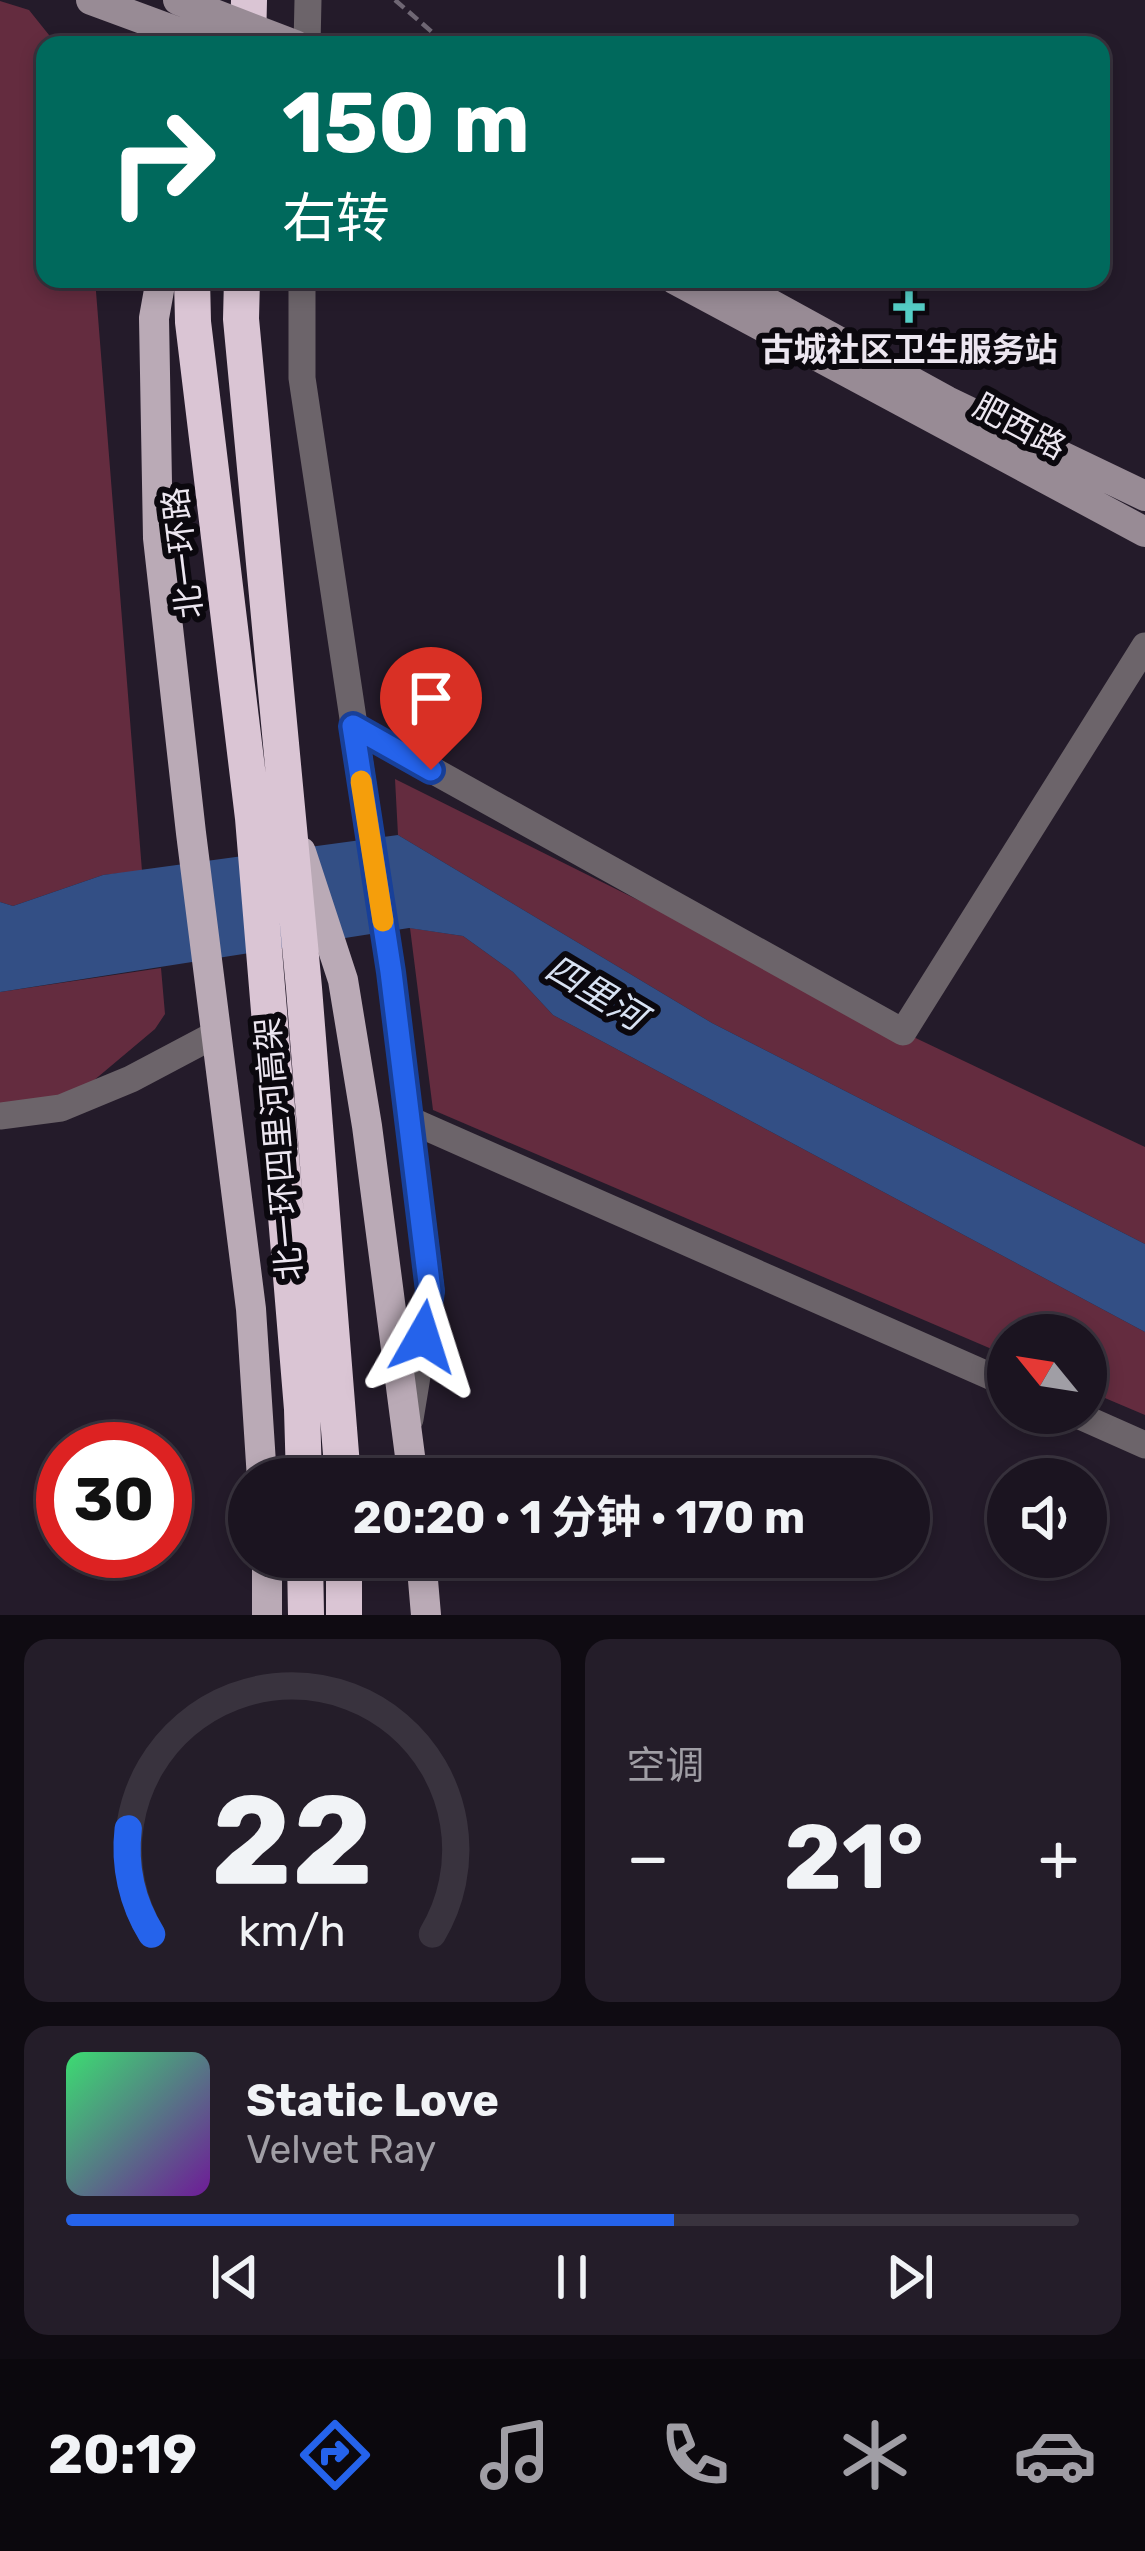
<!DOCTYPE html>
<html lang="zh">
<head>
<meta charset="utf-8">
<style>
  :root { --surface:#1b1420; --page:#241d29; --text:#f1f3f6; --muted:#a09ea5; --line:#39333e; --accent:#2563eb }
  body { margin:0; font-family:Rubik,"Noto Sans SC",sans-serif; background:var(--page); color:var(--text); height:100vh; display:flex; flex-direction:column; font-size:45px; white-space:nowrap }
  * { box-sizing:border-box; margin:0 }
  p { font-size:39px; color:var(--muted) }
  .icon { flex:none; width:66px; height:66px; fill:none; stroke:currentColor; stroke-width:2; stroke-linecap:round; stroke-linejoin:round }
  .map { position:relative; height:1615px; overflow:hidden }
  .details { display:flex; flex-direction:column; gap:24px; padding:24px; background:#0f0b12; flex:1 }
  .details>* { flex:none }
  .guide { position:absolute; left:36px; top:36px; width:1074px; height:252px; border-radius:24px; box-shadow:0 6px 18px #0003,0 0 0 3px var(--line); background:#00695c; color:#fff; overflow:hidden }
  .needle { width:78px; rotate:300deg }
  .tools { position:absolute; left:987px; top:1314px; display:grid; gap:24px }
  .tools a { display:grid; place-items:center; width:120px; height:120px; border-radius:50%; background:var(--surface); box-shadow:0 6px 18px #0003,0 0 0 3px var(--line); font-size:60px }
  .speed { position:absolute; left:36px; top:1422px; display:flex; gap:24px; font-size:60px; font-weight:700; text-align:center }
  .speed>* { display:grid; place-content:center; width:156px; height:156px; border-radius:50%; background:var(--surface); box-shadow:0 6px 18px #0003,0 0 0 3px var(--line); line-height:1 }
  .speed .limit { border:18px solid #d22; background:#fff; color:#111 }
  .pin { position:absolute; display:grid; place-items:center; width:102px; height:102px; color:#fff; margin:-123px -51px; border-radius:50% 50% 50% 0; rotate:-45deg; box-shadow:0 0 12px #0007 }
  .pin .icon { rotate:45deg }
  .me { position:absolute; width:132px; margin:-66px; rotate:6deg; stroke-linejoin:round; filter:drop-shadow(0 0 9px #0008) }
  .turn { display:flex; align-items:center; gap:42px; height:252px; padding:0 48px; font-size:54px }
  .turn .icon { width:156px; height:156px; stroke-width:2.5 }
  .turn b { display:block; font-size:84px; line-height:102px }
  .big { font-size:90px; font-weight:700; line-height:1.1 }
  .details .tile { flex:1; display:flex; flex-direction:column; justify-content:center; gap:18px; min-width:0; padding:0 42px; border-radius:24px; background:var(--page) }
  .details .dial { align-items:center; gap:0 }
  .dial svg { height:312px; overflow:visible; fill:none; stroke:var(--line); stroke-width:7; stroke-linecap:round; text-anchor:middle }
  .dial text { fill:var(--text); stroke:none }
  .song { display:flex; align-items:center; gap:36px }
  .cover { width:144px; height:144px; border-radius:18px; background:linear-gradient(135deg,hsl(140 70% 55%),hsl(280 70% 35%)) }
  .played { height:12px; border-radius:6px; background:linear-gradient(90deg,var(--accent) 60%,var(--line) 60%) }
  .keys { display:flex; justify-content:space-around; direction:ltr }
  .heat { display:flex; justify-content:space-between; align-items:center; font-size:66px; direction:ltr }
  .details .tiles { flex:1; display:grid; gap:24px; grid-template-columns:1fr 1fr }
  .tile:last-child { grid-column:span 2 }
  .trip { position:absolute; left:228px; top:1458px; width:702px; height:120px; border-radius:60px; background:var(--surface); box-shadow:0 6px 18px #0003,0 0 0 3px var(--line); font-weight:700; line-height:120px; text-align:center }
  .menu { display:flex; height:192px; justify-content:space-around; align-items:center; background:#0b080d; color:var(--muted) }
  .menu .icon { width:84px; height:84px }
  .menu .selected { color:var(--accent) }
  .menu b { font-size:54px; color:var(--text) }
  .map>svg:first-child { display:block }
  .green { fill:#642c3f }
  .water { fill:#334f85 }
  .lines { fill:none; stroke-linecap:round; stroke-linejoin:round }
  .path { stroke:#6f6774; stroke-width:4.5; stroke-dasharray:12 6; stroke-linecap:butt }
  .street { stroke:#6c646a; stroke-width:27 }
  .secondary { stroke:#988b95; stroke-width:30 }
  .primary { stroke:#baaab6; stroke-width:30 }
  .highway { stroke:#dac5d4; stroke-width:36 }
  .secondary-bridge { stroke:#988b95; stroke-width:30 }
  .route-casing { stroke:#184099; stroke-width:30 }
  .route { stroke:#2563eb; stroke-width:21 }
  .slow { stroke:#f59e0b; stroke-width:21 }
  .poi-dot { fill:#55cec6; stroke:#0b080e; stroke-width:4.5 }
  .labels { text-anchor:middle; stroke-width:12; stroke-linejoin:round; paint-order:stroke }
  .poi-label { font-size:33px; font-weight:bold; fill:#ece6f0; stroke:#0b080e }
  .street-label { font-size:33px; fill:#ece6f0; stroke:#0b080e }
  .water-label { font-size:36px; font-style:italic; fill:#d8e2f3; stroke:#0b080e }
</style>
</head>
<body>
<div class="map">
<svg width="1145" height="1615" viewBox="0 0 1145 1615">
  <rect width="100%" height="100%" fill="#241b2a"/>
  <!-- green -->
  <path class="green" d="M0,1L29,10L57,45H45V279H95L142,871L103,875L13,906L0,902Z
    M395,779L903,1032L1145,1147V1244L712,1023L398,835Z
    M410,928L463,936L513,972L553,1015L1145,1332V1415L1086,1390V1335H1008V1356L433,1110Z
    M161,968L165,1014L155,1029L61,1108L0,1116V992Z"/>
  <!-- water -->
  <path class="water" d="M398,835L712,1023L1145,1244V1332L553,1015L513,972L463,936L409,928L0,992V902L13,906L103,875Z"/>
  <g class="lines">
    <!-- path -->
    <path class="path" d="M395,0L447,45"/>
    <!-- street -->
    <path class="street" d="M307,45L308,0
      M302,279V378L391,972L431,1291L410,1419
      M353,726L903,1032L1145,646
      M0,1116L61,1108L131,1079L216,1034
      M410,1120L1008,1384
      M1073,1413L1145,1445"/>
    <!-- secondary -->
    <path class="secondary" d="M674,279L1145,532
      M725,279L947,401L1145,496"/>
    <!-- primary -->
    <path class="primary" d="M161,279L154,318L158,538L191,833L251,1309L262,1479
      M301,852L343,980L367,1126L413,1479
      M267,1557V1615
      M421,1557L426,1615"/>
    <!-- highway -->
    <path class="highway" d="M248,45L249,0
      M192,279L193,322L253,818L302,1409L304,1479
      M242,279L241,319L304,988L343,1479
      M305,1557L306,1615
      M344,1557V1615"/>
    <!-- secondary-bridge -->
    <path class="secondary-bridge" d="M91,0L213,45
      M178,0L295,45"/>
  </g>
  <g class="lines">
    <defs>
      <path id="route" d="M423,1337L430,1291L391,972L353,726L431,770"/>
    </defs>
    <!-- route casing -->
    <use href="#route" class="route-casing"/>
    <!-- route -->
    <use href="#route" class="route"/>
    <!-- slow -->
    <path class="slow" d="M361,781L383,921"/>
  </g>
  <!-- markers -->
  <path class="poi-dot" d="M903 289h12v12h12v12h-12v12h-12v-12h-12v-12h12z"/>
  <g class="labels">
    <!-- poi labels -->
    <g class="poi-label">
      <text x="909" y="361">古城社区卫生服务站</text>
    </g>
    <!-- street labels -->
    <g class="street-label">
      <text transform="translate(1020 426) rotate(28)" y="12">肥西路</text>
      <text transform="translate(182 553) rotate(-97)" y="12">北一环路</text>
      <text transform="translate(278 1149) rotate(-95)" y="12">北一环四里河高架</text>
    </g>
    <!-- water labels -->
    <g class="water-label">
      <text transform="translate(596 992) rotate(31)" y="13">四里河</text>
    </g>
  </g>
</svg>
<div class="tools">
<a><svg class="needle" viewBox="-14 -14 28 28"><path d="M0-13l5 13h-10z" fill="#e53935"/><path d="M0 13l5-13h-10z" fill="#a09ea5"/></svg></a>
<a><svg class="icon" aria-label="sound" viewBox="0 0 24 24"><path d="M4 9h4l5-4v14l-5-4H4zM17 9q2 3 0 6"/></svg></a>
</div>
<div class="speed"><div class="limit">30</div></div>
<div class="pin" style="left:431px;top:770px;background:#d93025"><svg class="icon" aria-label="arrive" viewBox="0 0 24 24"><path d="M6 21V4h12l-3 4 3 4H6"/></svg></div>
<svg class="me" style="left:423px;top:1337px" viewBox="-20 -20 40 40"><path d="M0-17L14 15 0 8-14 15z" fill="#2563eb" stroke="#fff" stroke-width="4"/></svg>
<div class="trip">20:20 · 1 分钟 · 170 m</div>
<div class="guide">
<div class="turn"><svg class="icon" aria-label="right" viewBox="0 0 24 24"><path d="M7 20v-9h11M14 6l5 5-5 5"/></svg><div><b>150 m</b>右转</div></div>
</div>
</div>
<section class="details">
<div class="tiles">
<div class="tile dial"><svg viewBox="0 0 100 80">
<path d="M14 69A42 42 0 1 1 86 69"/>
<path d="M14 69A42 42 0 0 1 8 42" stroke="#2563eb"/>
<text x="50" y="56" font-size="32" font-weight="700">22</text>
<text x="50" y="72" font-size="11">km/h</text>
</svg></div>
<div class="tile"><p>空调</p>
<div class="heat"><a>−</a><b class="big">21°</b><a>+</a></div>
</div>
<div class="tile">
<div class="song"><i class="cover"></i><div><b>Static Love</b><p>Velvet Ray</p></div></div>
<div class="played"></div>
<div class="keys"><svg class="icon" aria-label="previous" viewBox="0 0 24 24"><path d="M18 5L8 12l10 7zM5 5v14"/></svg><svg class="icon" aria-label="pause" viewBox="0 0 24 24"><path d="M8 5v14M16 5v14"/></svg><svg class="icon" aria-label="next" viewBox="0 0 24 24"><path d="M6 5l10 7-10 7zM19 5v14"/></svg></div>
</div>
</div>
</section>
<nav class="menu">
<b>20:19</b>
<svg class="icon selected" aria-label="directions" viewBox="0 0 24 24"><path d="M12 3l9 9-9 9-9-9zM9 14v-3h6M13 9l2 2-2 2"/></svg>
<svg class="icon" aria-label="music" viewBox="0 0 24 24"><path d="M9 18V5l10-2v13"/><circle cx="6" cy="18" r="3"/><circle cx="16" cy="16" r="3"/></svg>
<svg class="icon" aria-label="phone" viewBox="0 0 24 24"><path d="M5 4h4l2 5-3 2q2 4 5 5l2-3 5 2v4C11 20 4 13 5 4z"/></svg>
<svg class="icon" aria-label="climate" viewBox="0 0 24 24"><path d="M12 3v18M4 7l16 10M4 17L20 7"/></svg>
<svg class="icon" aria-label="car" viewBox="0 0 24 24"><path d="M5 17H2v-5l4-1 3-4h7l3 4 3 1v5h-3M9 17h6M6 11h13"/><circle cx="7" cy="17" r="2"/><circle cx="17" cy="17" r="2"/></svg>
</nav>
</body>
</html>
